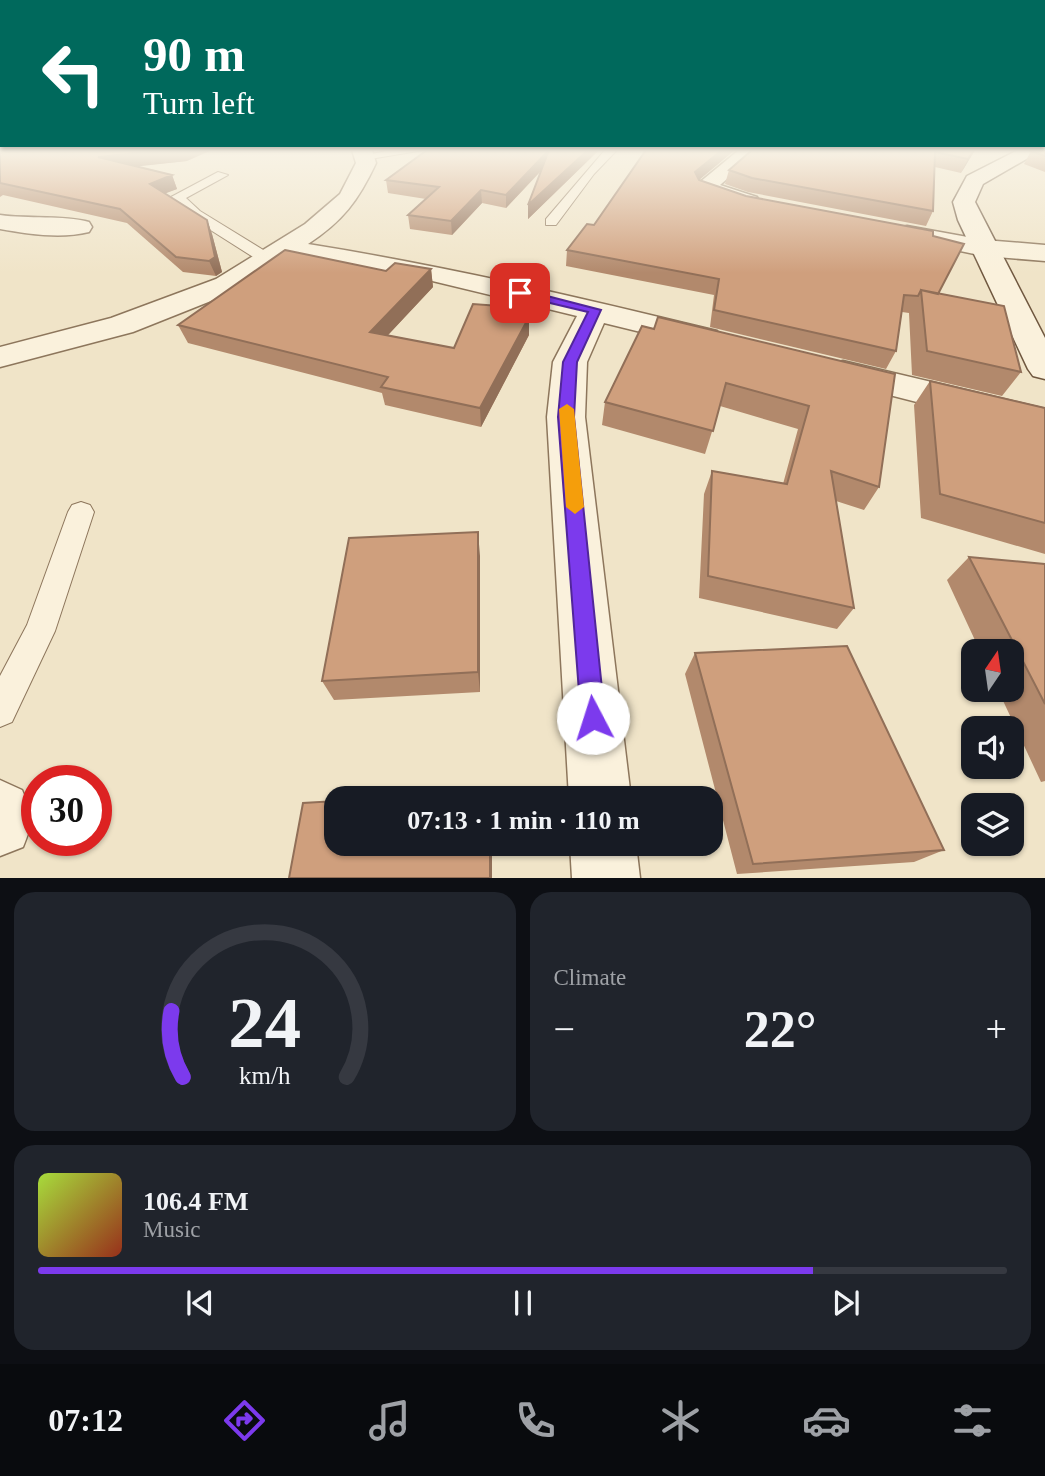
<!DOCTYPE html>
<html lang="en">
<head>
<meta charset="utf-8">
<style>
  :root { --surface:#171b24; --page:#20242c; --text:#f1f3f6; --muted:#9ea1a6; --line:#363941; --accent:#7c3aed }
  body { margin:0; font-family:"Times New Roman",serif; background:var(--page); color:var(--text); height:100vh; display:flex; flex-direction:column; font-size:26px; white-space:nowrap }
  * { box-sizing:border-box; margin:0 }
  p { font-size:23px; color:var(--muted) }
  .icon { flex:none; width:38px; height:38px; fill:none; stroke:currentColor; stroke-width:2; stroke-linecap:round; stroke-linejoin:round }
  .map { position:relative; height:878px; overflow:hidden }
  .panel { display:flex; flex-direction:column; gap:14px; padding:14px; background:#0d0f14; flex:1 }
  .panel>* { flex:none }
  .banner { position:absolute; left:0px; top:0px; width:1046px; height:147px; box-shadow:0 2px 5px #0004; background:#00695c; color:#fff; overflow:hidden }
  .needle { width:46px; rotate:13deg }
  .fabs { position:absolute; left:961px; top:639px; display:grid; gap:14px }
  .fabs a { display:grid; place-items:center; width:63px; height:63px; border-radius:14px; background:var(--surface); box-shadow:0 2px 5px #0004; font-size:35px }
  .speed { position:absolute; left:21px; top:765px; display:flex; gap:14px; font-size:35px; font-weight:700; text-align:center }
  .speed>* { display:grid; place-content:center; width:91px; height:91px; border-radius:50%; background:var(--surface); box-shadow:0 2px 5px #0004; line-height:1 }
  .speed .limit { border:10px solid #d22; background:#fff; color:#111 }
  .pin { position:absolute; display:grid; place-items:center; width:60px; height:60px; color:#fff; margin:-30px; border-radius:14px; box-shadow:0 4px 10px #0006 }
  .me { position:absolute; width:77px; margin:-38px; rotate:355deg; stroke-linejoin:round; filter:drop-shadow(0 0 5px #0008) }
  .turn { display:flex; align-items:center; gap:24px; height:147px; padding:0 28px; font-size:32px }
  .turn .icon { width:91px; height:91px; stroke-width:2.5 }
  .turn b { display:block; font-size:49px; line-height:60px }
  .big { font-size:52px; font-weight:700; line-height:1.1 }
  .panel .widget { flex:1; display:flex; flex-direction:column; justify-content:center; gap:10px; min-width:0; padding:0 24px; border-radius:21px; background:var(--page) }
  .panel .dial { align-items:center; gap:0 }
  .dial svg { height:182px; overflow:visible; fill:none; stroke:var(--line); stroke-width:7; stroke-linecap:round; text-anchor:middle }
  .dial text { fill:var(--text); stroke:none }
  .song { display:flex; align-items:center; gap:21px }
  .cover { width:84px; height:84px; border-radius:10px; background:linear-gradient(135deg,hsl(80 70% 55%),hsl(10 70% 35%)) }
  .played { height:7px; border-radius:4px; background:linear-gradient(90deg,var(--accent) 80%,var(--line) 80%) }
  .keys { display:flex; justify-content:space-around; direction:ltr }
  .heat { display:flex; justify-content:space-between; align-items:center; font-size:38px; direction:ltr }
  .panel .tiles { flex:1; display:grid; gap:14px; grid-template-columns:1fr 1fr }
  .widget:last-child { grid-column:span 2 }
  .trip { position:absolute; left:324px; top:786px; width:399px; height:70px; border-radius:21px; background:var(--surface); box-shadow:0 2px 5px #0004; font-weight:700; line-height:70px; text-align:center }
  .tab-bar { display:flex; height:112px; justify-content:space-around; align-items:center; background:#090b0e; color:var(--muted) }
  .tab-bar .icon { width:49px; height:49px }
  .tab-bar .current { color:var(--accent) }
  .tab-bar b { font-size:32px; color:var(--text) }
  .map>svg:first-child { display:block }
  .lines { fill:none; stroke-linecap:round; stroke-linejoin:round }
  .service-casing { stroke:#8d765c; stroke-width:2 }
  .minor-casing { stroke:#8d765c; stroke-width:3 }
  .secondary-casing { stroke:#6f573f; stroke-width:3 }
  .service { fill:#faf1dc; fill-rule:evenodd }
  .minor { fill:#faf1dc; fill-rule:evenodd }
  .secondary { fill:#faf1dc; fill-rule:evenodd }
  .wall { fill:#b2896c }
  .shaded-wall { fill:#916f58 }
  .building { fill:#cf9f7d; stroke:#916f58; stroke-width:2 }
  .route { fill:#7c3aed; stroke:#51269a; stroke-width:2 }
  .slow { fill:#f59e0b }
</style>
</head>
<body>
<div class="map">
<svg width="1045" height="878" viewBox="0 0 1045 878">
  <rect width="100%" height="100%" fill="#f0e4c8"/>
  <g class="lines">
    <defs>
      <path id="service" d="M391,150H424L364,160L358,157Z
        M605,150H617L594,174L556,225H546V219Z
        M218,172L228,175L186,198L200,211L273,256V262H261L190,217L171,197Z
        M81,502L90,505L94,512L55,631L12,722L0,727V676L27,625L68,512L72,505Z"/>
      <path id="minor" d="M352,150H372L376,163C358,201 343,221 308,244C446,266 582,298 717,331L722,338L717,345L706,348L604,323L587,362L585,417L631,798H569L547,417L553,362L577,316L420,278L289,256L236,291L133,332L0,367V347L111,318L216,279L305,224L340,194L356,163Z
        M739,150H760L720,185L757,197L760,202L757,207L749,209L697,192L694,187Z
        M0,215C28,219 63,215 89,222L92,227L89,232C61,239 28,234 0,229Z
        M907,226L984,240L1045,245V261L984,256L898,238L895,233L898,228Z
        M843,361L1045,409V435L831,380L826,372L831,364Z
        M0,780L22,790C33,816 34,820 23,847L0,856Z
        M570,844H636L640,878H572Z"/>
      <path id="secondary" d="M1018,150H1042L983,184L975,202L1045,338V379L1033,376L1028,369L958,220L953,202L967,176Z"/>
    </defs>
    <!-- service casing -->
    <use href="#service" class="service-casing"/>
    <!-- minor casing -->
    <use href="#minor" class="minor-casing"/>
    <!-- secondary casing -->
    <use href="#secondary" class="secondary-casing"/>
    <!-- service -->
    <use href="#service" class="service"/>
    <!-- minor -->
    <use href="#minor" class="minor"/>
    <!-- secondary -->
    <use href="#secondary" class="secondary"/>
  </g>
  <!-- wall -->
  <path class="wall" d="M0,150L187,161L136,166L172,175L177,189L165,193L207,220L212,234L222,272L216,276L183,272L127,223L3,195L0,197Z
    M599,150L528,219V205L542,170L506,208L482,203L452,235L410,229L408,215L426,199L388,193L386,180Z
    M752,150H975L961,173L935,167L933,211L926,226L748,192L725,184L729,170Z
    M1045,150V172L1024,164L1031,151Z
    M699,180L746,196L933,236L938,294L1021,372L1002,396L912,375L909,313L902,312L896,351L886,369L710,327L714,295L566,266L567,250L594,225Z
    M431,269L433,287L388,335L454,348L514,307V316L529,335L481,427L385,405L382,393L188,343L178,325Z
    M642,326L895,374L879,487L864,510L836,501L854,608L837,629L699,598L704,494L712,471L783,484L798,429L720,406L705,454L602,425L605,402Z
    M930,381L1045,408V554L921,518L914,405Z
    M480,556V692L334,700L322,681Z
    M969,557L1045,564V781L1041,782L998,690H1012V651H980L947,580Z
    M695,653L944,850L914,862L737,874L685,674Z"/>
  <!-- shaded-wall -->
  <path class="shaded-wall" d="M167,150H212L187,161L105,170L98,157Z
    M549,150V162L506,208V195Z
    M588,150H599L528,219V205Z
    M722,150H735L692,186L695,172Z
    M974,150H975L961,173L968,159Z
    M172,175L177,189L156,197L150,184Z
    M481,190L482,203L452,235L451,221Z
    M207,220L212,234L222,272L216,276L209,261Z
    M431,269L433,287L374,350L370,332Z
    M529,317V335L481,427L480,408Z
    M478,532L480,556V692L478,672Z
    M490,844H492V878H490Z"/>
  <!-- building -->
  <path class="building" d="M0,150H167L98,157L172,175L150,184L207,220L215,257L209,261L176,257L120,209L0,183Z
    M427,150H549L506,195L481,190L451,221L408,215L439,187L386,180Z
    M549,150H588L528,205Z
    M646,150H722L695,172L699,180L746,196L933,231V236L964,244L938,294L921,290L918,296L904,295L896,351L714,310L719,279L567,250L587,224L594,225Z
    M752,150H974L968,159L935,152L933,211L752,178L729,170Z
    M1033,150H1045V156L1031,151Z
    M285,250L386,271L395,263L431,269L370,332L454,348L473,304L514,307L511,316L529,317L480,408L381,387L388,377L178,325Z
    M921,290L1004,306L1021,372L927,351Z
    M658,317L895,374L879,487L831,471L854,608L708,576L712,471L787,484L809,406L726,383L713,431L605,402L642,326L654,329Z
    M930,381L1045,408V523L940,494Z
    M478,532V672L322,681L349,538Z
    M969,557L1045,564V704Z
    M847,646L944,850L753,864L695,653Z
    M489,792V798H385Z
    M336,801V844H490V878H289L303,803Z"/>
  <!-- sky -->
  <linearGradient id="sky" x2="0" y2="1"><stop stop-color="#8fbad6"/><stop offset="0.55" stop-color="#f8f3e6"/><stop offset="1" stop-color="#f8f3e6" stop-opacity="0"/></linearGradient>
  <rect width="1045" height="273" fill="url(#sky)"/>
  <!-- route -->
  <path class="route" d="M520,289L601,310L577,362L574,417L605,718L601,726L593,730L584,726L581,718L558,417L563,362L588,312L516,295V290Z"/>
  <!-- slow -->
  <path class="slow" d="M567,404L574,409L584,507L575,514L566,507L559,409Z"/>
</svg>
<div class="fabs">
<a><svg class="needle" viewBox="-14 -14 28 28"><path d="M0-13l5 13h-10z" fill="#e53935"/><path d="M0 13l5-13h-10z" fill="#9ea1a6"/></svg></a>
<a><svg class="icon" aria-label="sound" viewBox="0 0 24 24"><path d="M4 9h4l5-4v14l-5-4H4zM17 9q2 3 0 6"/></svg></a>
<a><svg class="icon" aria-label="layers" viewBox="0 0 24 24"><path d="M12 4l9 5-9 5-9-5zM3 14l9 5 9-5"/></svg></a>
</div>
<div class="speed"><div class="limit">30</div></div>
<div class="pin" style="left:520px;top:293px;background:#d93025"><svg class="icon" aria-label="arrive" viewBox="0 0 24 24"><path d="M6 21V4h12l-3 4 3 4H6"/></svg></div>
<svg class="me" style="left:593px;top:718px" viewBox="-20 -20 40 40"><circle r="19" fill="#fff"/><path d="M0-13L10 11 0 6-10 11z" fill="#7c3aed"/></svg>
<div class="trip">07:13 · 1 min · 110 m</div>
<div class="banner">
<div class="turn"><svg class="icon" aria-label="left" viewBox="0 0 24 24"><path d="M17 20v-9H6M10 6l-5 5 5 5"/></svg><div><b>90 m</b>Turn left</div></div>
</div>
</div>
<section class="panel">
<div class="tiles">
<div class="widget dial"><svg viewBox="0 0 100 80">
<path d="M14 69A42 42 0 1 1 86 69"/>
<path d="M14 69A42 42 0 0 1 9 40" stroke="#7c3aed"/>
<text x="50" y="56" font-size="32" font-weight="700">24</text>
<text x="50" y="72" font-size="11">km/h</text>
</svg></div>
<div class="widget"><p>Climate</p>
<div class="heat"><a>−</a><b class="big">22°</b><a>+</a></div>
</div>
<div class="widget">
<div class="song"><i class="cover"></i><div><b>106.4 FM</b><p>Music</p></div></div>
<div class="played"></div>
<div class="keys"><svg class="icon" aria-label="previous" viewBox="0 0 24 24"><path d="M18 5L8 12l10 7zM5 5v14"/></svg><svg class="icon" aria-label="pause" viewBox="0 0 24 24"><path d="M8 5v14M16 5v14"/></svg><svg class="icon" aria-label="next" viewBox="0 0 24 24"><path d="M6 5l10 7-10 7zM19 5v14"/></svg></div>
</div>
</div>
</section>
<nav class="tab-bar">
<b>07:12</b>
<svg class="icon current" aria-label="directions" viewBox="0 0 24 24"><path d="M12 3l9 9-9 9-9-9zM9 14v-3h6M13 9l2 2-2 2"/></svg>
<svg class="icon" aria-label="music" viewBox="0 0 24 24"><path d="M9 18V5l10-2v13"/><circle cx="6" cy="18" r="3"/><circle cx="16" cy="16" r="3"/></svg>
<svg class="icon" aria-label="phone" viewBox="0 0 24 24"><path d="M5 4h4l2 5-3 2q2 4 5 5l2-3 5 2v4C11 20 4 13 5 4z"/></svg>
<svg class="icon" aria-label="climate" viewBox="0 0 24 24"><path d="M12 3v18M4 7l16 10M4 17L20 7"/></svg>
<svg class="icon" aria-label="car" viewBox="0 0 24 24"><path d="M5 17H2v-5l4-1 3-4h7l3 4 3 1v5h-3M9 17h6M6 11h13"/><circle cx="7" cy="17" r="2"/><circle cx="17" cy="17" r="2"/></svg>
<svg class="icon" aria-label="filters" viewBox="0 0 24 24"><path d="M4 7h16M4 17h16"/><circle cx="9" cy="7" r="2"/><circle cx="15" cy="17" r="2"/></svg>
</nav>
</body>
</html>
